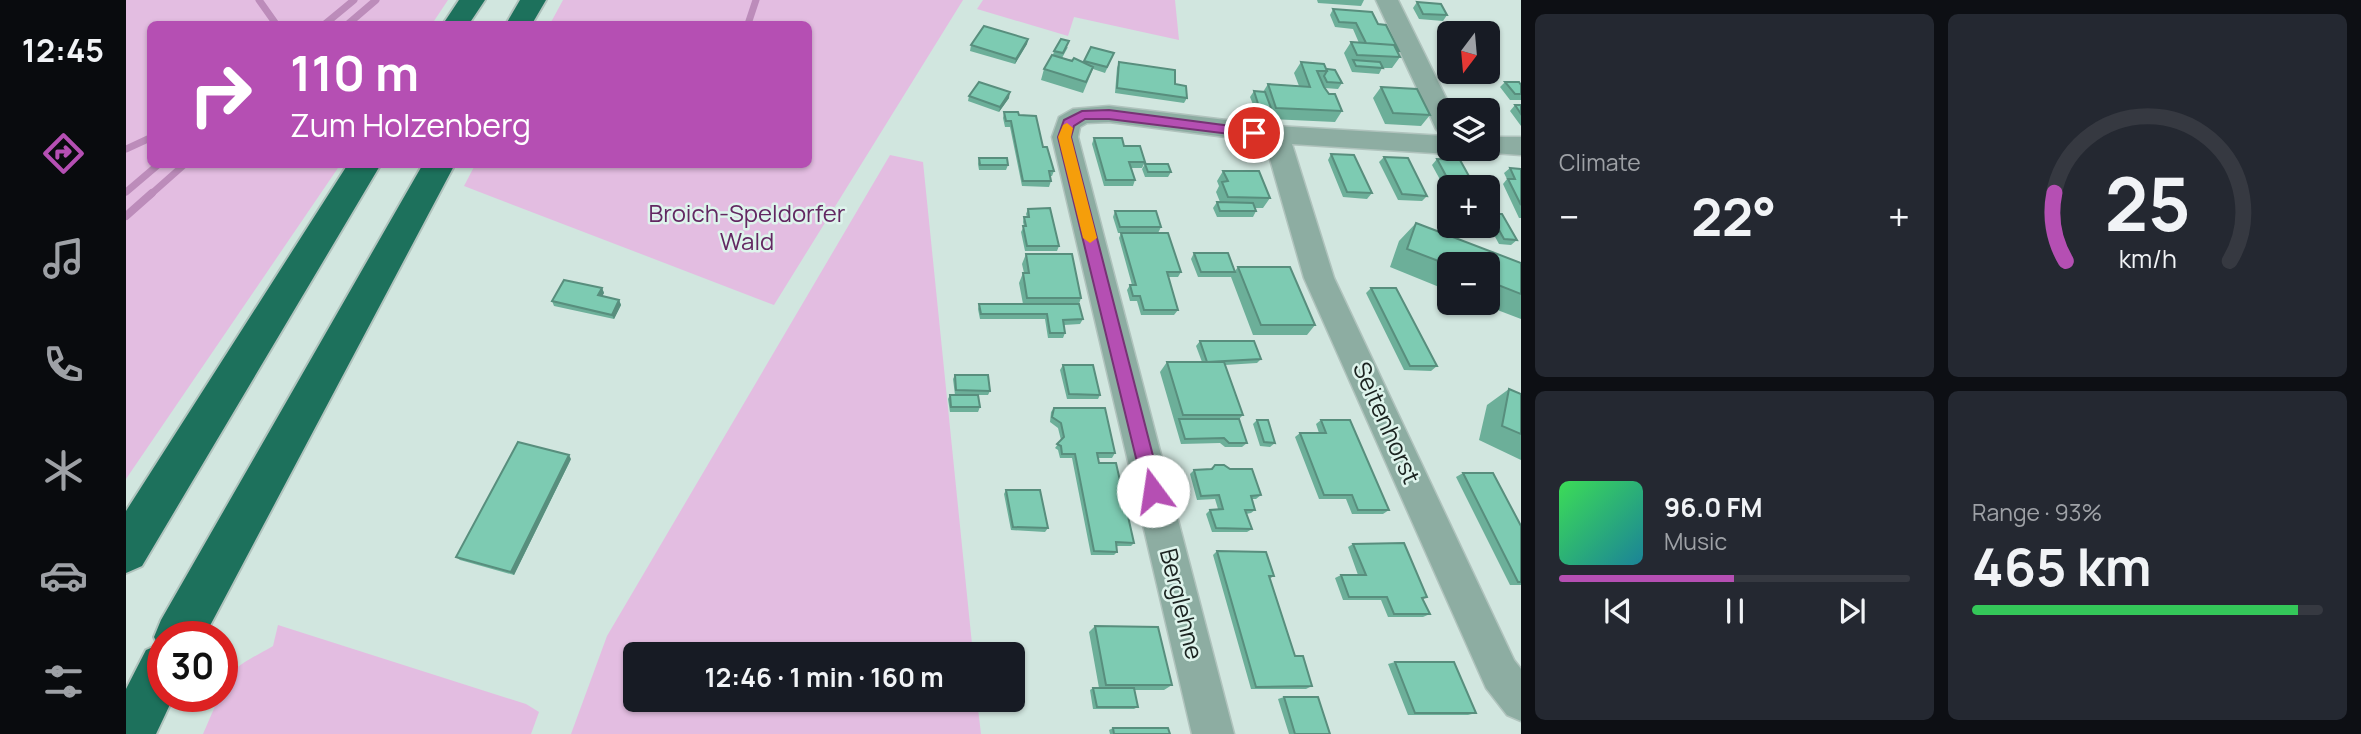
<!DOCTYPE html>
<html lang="en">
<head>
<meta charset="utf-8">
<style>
  :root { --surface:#171b24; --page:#242831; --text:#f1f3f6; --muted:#9ea1a6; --line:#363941; --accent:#b54fb3 }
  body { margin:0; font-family:Manrope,sans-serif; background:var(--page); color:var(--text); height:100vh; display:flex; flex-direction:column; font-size:26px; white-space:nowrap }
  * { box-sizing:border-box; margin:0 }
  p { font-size:23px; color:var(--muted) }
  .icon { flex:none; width:38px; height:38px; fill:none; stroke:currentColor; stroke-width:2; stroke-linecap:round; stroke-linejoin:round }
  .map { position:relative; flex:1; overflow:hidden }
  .panel { display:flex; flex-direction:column; gap:14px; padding:14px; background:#0d0f14; width:840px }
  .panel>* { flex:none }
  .top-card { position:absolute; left:21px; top:21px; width:665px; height:147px; border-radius:10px; box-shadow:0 2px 5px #0004; background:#b54fb3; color:#fff; overflow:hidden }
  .needle { width:46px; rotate:196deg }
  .fabs { position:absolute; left:1311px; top:21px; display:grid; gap:14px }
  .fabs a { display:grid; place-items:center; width:63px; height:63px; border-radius:10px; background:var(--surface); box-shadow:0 2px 5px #0004; font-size:35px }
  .speed { position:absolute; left:21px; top:621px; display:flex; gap:14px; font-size:35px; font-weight:700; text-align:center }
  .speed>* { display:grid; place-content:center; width:91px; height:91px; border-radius:50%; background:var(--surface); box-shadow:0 2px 5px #0004; line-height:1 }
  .speed .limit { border:10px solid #d22; background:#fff; color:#111 }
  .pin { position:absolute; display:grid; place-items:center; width:60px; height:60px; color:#fff; margin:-30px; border:4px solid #fff; border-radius:50%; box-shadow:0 2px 7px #0007 }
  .me { position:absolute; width:77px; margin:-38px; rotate:346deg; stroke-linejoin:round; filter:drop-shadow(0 0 5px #0008) }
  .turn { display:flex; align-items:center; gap:24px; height:147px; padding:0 28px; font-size:32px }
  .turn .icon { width:91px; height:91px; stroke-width:2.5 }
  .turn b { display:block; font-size:49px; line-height:60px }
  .big { font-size:52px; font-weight:700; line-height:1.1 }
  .panel .card { flex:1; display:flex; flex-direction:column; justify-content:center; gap:10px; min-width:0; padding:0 24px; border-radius:10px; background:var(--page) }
  .panel .dial { align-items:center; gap:0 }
  .dial svg { height:182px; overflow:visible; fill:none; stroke:var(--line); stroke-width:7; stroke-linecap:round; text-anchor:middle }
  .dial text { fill:var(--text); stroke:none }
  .song { display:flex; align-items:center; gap:21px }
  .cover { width:84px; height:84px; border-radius:10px; background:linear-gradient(135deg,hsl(130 70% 55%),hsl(190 70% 35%)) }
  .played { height:7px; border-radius:4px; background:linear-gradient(90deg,var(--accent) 50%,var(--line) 50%) }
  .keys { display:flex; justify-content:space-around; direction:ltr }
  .heat { display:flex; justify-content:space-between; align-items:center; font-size:38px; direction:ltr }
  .charge { height:10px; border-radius:5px; background:linear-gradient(90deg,#34c759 93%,var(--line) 0) }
  .panel .tiles { flex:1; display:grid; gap:14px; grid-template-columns:repeat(2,1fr) }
  .trip { position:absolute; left:497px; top:642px; width:402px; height:70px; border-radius:10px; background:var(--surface); box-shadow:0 2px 5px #0004; font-weight:700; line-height:70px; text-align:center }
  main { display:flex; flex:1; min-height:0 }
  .tab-bar { display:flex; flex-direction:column; width:126px; justify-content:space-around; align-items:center; background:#090b0e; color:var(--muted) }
  .tab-bar .icon { width:49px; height:49px }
  .tab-bar .current { color:var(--accent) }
  .tab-bar b { font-size:32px; color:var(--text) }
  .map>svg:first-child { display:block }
  .green { fill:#e3bde1 }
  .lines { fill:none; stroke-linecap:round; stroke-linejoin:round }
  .stream-far1 { stroke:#bc8cba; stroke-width:7 }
  .stream { stroke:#bc8cba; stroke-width:8 }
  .minor-casing { stroke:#b0c3bd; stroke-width:3 }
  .motorway-casing { stroke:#b0c3bd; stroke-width:4 }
  .minor { fill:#8dada2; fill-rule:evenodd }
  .motorway { fill:#1d715c; fill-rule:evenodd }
  .wall { fill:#6caf99 }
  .shaded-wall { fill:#588e7d }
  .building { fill:#7dcbb2; stroke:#588e7d; stroke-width:2 }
  .route { fill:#b54fb3; stroke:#763374; stroke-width:2 }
  .slow { fill:#f59e0b }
  .labels { text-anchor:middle; stroke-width:5; stroke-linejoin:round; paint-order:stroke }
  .park-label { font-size:24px; fill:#632862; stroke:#def4ec }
  .street-label { font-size:24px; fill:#1b2320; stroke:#def4ec }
</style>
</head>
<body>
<main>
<nav class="tab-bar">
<b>12:45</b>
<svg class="icon current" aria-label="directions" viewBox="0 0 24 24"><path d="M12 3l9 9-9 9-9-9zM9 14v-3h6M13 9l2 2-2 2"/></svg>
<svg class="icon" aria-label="music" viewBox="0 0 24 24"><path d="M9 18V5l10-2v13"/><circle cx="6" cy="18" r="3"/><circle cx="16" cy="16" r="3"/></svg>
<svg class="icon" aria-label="phone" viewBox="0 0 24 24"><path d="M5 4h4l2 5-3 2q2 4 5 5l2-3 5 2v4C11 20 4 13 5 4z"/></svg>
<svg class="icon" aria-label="climate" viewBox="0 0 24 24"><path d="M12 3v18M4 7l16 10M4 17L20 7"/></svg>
<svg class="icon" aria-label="car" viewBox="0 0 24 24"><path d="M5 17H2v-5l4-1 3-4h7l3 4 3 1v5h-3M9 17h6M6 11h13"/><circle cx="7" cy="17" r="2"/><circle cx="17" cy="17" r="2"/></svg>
<svg class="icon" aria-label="filters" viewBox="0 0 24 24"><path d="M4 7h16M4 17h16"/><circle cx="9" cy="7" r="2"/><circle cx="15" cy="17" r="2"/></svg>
</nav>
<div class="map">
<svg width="1395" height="734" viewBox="0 0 1395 734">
  <rect width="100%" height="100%" fill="#d1e6df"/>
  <!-- green -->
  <path class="green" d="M0,0H322L306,24H24V164L214,165L0,479Z
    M437,0H837L648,305L338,186L349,165L682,164V24H424Z
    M857,0H1049L1053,40L948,17L942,36L851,9Z
    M764,155L797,162L847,654H509V700H851L855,734H445L481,636Z
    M152,625L400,704L413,712L405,734H77L93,697L96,696C96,669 126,659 147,646Z"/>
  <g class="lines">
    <!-- stream-far1 -->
    <path class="stream-far1" d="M133,0L150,24
      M199,24L228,0
      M222,24L250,0
      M622,24L630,0
      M0,149L24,138
      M0,192L33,164
      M24,195L59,164"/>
    <!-- stream -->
    <path class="stream" d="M0,216L26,193"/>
    <defs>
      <path id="minor" d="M1250,0H1272L1326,110H1323V149H1333L1323,154L1166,144L1208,278L1388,660L1395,669V721L1381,715L1360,688L1178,278L1139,142L983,122L961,123L954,127L952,137L1108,734H1066L926,137L933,117L947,109L983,106L1150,126L1318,136L1310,129Z
        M1362,137H1395V155L1353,152L1351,149H1362Z"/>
      <path id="motorway" d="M333,0H359L343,24H317Z
        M394,0H420L406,24H380Z
        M222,164H255L16,566L0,573V511Z
        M297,164H329L78,637H37V696H48L30,734H0V689L20,650L32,645L28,637L35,620Z"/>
    </defs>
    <!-- minor casing -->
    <use href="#minor" class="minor-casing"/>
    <!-- motorway casing -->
    <use href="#motorway" class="motorway-casing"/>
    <!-- minor -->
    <use href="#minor" class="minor"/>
    <!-- motorway -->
    <use href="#motorway" class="motorway"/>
  </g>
  <!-- wall -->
  <path class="wall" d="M1191,0H1238L1235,6L1192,3Z
    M1291,2L1321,15L1317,21L1293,19L1287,8Z
    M1207,9L1252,24L1273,51L1272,53L1274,57L1266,68H1256L1253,74L1226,72L1218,53L1225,42L1233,43L1227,29L1209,27L1204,15Z
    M902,39L901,44L889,64L844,51L845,45Z
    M942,47L936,58L958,62L965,47L988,53L979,73L967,69L957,93L915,80L918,69L927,55L928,51Z
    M993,62L1049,84L1061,98L1058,103L989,93L991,68Z
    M1175,62L1201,69L1216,83L1212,89L1199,88L1216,111L1209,122L1144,119L1142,113L1130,112L1124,97L1128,91L1137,92L1142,84L1173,86L1168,73Z
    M1379,82L1395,85V100H1384L1374,87Z
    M1255,87L1304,115L1295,126L1259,124L1247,98Z
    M843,96L883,98L873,112L842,101Z
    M1389,105H1395V126L1384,111Z
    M878,112L893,115L917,147L928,171L926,176H924L925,181L923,187L896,186L884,127H879L877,118Z
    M968,138L998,146L1019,162L1016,168H1005L1009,180L1007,186H978L966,144Z
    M1205,154L1246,193L1241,199L1217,197L1202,160Z
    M1258,157L1301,196L1296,201L1272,200L1253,162Z
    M853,158L882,165L880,170H853L852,164Z
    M1311,159L1349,187H1323V196L1306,165Z
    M1019,164L1045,172L1042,177H1019L1016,169Z
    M1384,168L1395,169V218H1393L1377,184L1381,179L1378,173Z
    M1097,171L1144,198L1137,208H1129L1130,211L1127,217H1091L1087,208L1091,202H1094L1090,192L1093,186L1091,181Z
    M902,209L933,246L931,251H899L895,232L898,226L897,222L898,217H901L900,214Z
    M989,211L1035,227L1032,233L1055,272L1052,277H1042L1052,310L1048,315H1015L1011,301H1004L1001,290L1004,285H1006L993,238L995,233H992L987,217Z
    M1364,214L1391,240L1385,245L1373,244L1362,224V216Z
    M1290,223L1395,263V319L1353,303H1362V264H1323V291L1264,267L1273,241Z
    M1068,253L1109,271L1112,267L1189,325L1181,335H1127L1105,277H1072L1065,259Z
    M900,254L955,298L953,304L957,319L954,324L938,325L939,333L937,338H922L919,319H854L852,309L853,304H897L893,283L897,273H898L896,264Z
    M476,288L478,293L476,296L493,300L495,305L488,319L428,306L426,301Z
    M1245,288L1311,366L1305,371L1278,370L1240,293Z
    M1074,341L1135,359L1131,363L1099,365L1117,415L1113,419L1121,443L1116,447H1099L1094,443L1055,444L1034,372L1041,362H1076L1070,346Z
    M937,365L974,395L972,399H941L934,370Z
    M829,375L864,391L862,395H848L854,407L852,412H824L822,399L824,395H829L827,379Z
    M1383,389L1395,394V460L1353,440L1361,405Z
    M928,408L989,453L986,458H972L973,463L1008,543L1005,546H991V552L988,555H965L946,458H934L932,450L929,448L935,440L932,428L924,422L925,412Z
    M1131,420L1149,443L1144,447L1134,446L1127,424Z
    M1195,420L1263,510L1257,514H1226L1220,499H1193L1169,437L1174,433H1193L1190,424Z
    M445,459L388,575L334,560L330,557Z
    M1089,465L1135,495L1130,499H1126L1129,510L1125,513L1120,514L1126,529L1121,532H1086L1080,514L1084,510L1092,509L1089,499L1071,500L1064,474L1068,470L1084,469Z
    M1337,473L1395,526V585H1384L1330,477Z
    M880,490L922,528L919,532L885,530L878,494Z
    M1227,544L1301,597L1297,599L1304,614L1297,617H1262L1255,600H1217L1209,578L1215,575H1232L1222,547Z
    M1091,551L1148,576L1143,579L1169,656L1186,686L1180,689H1125L1087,555Z
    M969,626L1046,685L1038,690H1008L1012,707L1008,709H967L964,690L967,688H973L963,632Z
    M1269,662L1350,713L1342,715H1282L1262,664Z
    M1158,697L1204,734H1163L1152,699Z
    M987,728L1044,734H984L983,730Z"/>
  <!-- shaded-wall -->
  <path class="shaded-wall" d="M902,39L901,44L889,64L890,59Z
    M884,92L883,98L873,112L874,107Z
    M476,288L478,293L474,300L472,295Z
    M493,300L495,305L488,319L486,315Z
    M443,455L445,459L388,575L385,572Z"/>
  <!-- building -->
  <path class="building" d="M1291,2L1315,4L1321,15L1297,14Z
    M1207,9L1246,12L1252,24L1260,25L1273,51H1271L1268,45L1240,43L1230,23L1213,22Z
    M858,26L902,39L890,59L845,45Z
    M935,39L943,41L937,53L928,51Z
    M1225,42L1268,45L1274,57L1231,55Z
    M965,47L988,53L981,67L958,61Z
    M926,55L946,61L948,58L967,67L960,82L918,69Z
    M1227,60L1254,62L1257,68L1230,66Z
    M993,62L1049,70V84L1060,86L1061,98L991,88Z
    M1175,62L1198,64L1201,71H1191L1198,87L1203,94H1209L1216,111L1150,108L1142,84L1184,87Z
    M1201,69L1209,70L1216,83L1201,82L1198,76L1201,71Z
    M853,82L884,92L874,107L843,96Z
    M1379,82H1393L1395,85V94H1389Z
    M1255,87L1291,89L1304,115L1267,113Z
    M1128,91L1139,92L1145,108L1133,107Z
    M1389,105H1395V114Z
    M878,112H892L893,115L910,116L917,147H921L928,171H923L925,181H897L885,121H880Z
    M968,138H996L998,146H1014L1019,162H1003L1009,180H980Z
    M1205,154L1228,155L1246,193L1221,192Z
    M1258,157L1282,158L1301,196L1276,194Z
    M853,158H881L882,165H854Z
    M1311,159L1334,160L1349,187H1326Z
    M1019,164H1042L1045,172H1022Z
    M1384,168L1395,169V205L1382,179H1389Z
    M1097,171H1133L1144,198L1102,197L1096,182L1102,181Z
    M1091,202L1127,203L1130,211H1094Z
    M924,208L933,246H901L897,226H900L898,217H903L902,209Z
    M989,211H1030L1035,227H994Z
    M1364,214H1376L1391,240L1378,239Z
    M1290,223L1395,263V294L1362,281V264H1323V265L1281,249Z
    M995,233H1042L1055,272H1041L1052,310H1018L1014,296H1007L1004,285H1010Z
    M1068,253H1102L1109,272H1075Z
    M900,254H946L955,298H901L897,273H903Z
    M1112,267H1164L1189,325H1135Z
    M438,280L476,288L472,295L493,300L486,315L426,301Z
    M1245,288H1270L1311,366H1284Z
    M853,304H953L957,319L937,320L939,333H924L921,314H855Z
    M1074,341H1128L1135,359L1081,362Z
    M1041,362H1098L1117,415H1057Z
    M937,365H967L974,395L943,394Z
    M829,375H862L864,391L830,390Z
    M1383,389L1395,394V434L1376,426Z
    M824,395H852L854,407H825Z
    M928,408H979L989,453H971L973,463H990L1008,543L990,542L991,552L968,551L949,454H936L935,446L931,444L938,437L935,423L926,417Z
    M1053,419H1113L1121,443H1103L1098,438L1059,439Z
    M1131,420H1142L1149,443L1138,442Z
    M1195,420H1224L1263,510H1232L1226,495H1198L1174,433H1200Z
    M392,442L443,455L385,572L330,557Z
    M1089,465H1098L1104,469H1126L1135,495L1125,496L1129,510H1119L1126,529L1090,528L1084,510L1097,509L1093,495L1075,496L1068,470L1086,469Z
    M1337,473H1367L1395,526V582H1392Z
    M880,490H914L922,528L887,527Z
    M1278,543L1301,597L1296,598L1304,614H1268L1261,597H1223L1215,575H1240L1227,544Z
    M1091,551L1140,552L1148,576H1143L1169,656H1177L1186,686L1130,687Z
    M969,626L1032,627L1046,685H980Z
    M1269,662H1328L1350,713H1289Z
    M967,688H1008L1012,707H971Z
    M1158,697H1192L1204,734H1169Z
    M987,728H1042L1044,734H988Z"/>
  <!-- route -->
  <path class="route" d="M983,110L1128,129L1134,133L1128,137L983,119H959L948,126L945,137L1036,491L1033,497L1027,499L1020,497L1018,491L932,137L938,120L956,111Z"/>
  <!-- slow -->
  <path class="slow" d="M941,123L947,128L945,137L971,238L964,243L957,238L932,137L937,125Z"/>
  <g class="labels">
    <!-- park labels -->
    <g class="park-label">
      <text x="621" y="222">Broich-Speldorfer<tspan x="621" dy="28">Wald</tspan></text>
    </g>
    <!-- street labels -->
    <g class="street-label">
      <text transform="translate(1260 423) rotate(66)" y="8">Seitenhorst</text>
      <text transform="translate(1055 604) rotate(76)" y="8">Berglehne</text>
    </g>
  </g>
</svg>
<div class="fabs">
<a><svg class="needle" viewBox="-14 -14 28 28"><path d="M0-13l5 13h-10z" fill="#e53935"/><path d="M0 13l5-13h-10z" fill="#9ea1a6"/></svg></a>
<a><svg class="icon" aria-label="layers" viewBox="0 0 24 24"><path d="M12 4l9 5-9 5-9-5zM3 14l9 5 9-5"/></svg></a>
<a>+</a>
<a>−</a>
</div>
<div class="speed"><div class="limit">30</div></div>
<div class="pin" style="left:1128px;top:133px;background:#d93025"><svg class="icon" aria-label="arrive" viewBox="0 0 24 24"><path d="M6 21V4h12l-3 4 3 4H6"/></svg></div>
<svg class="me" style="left:1027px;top:491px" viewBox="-20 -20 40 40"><circle r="19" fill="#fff"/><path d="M0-13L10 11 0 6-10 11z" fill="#b54fb3"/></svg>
<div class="trip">12:46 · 1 min · 160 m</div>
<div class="top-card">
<div class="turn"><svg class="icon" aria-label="right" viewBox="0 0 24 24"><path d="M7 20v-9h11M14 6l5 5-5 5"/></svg><div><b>110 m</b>Zum Holzenberg</div></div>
</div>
</div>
<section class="panel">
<div class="tiles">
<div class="card"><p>Climate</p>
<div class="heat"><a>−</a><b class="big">22°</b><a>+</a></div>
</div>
<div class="card dial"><svg viewBox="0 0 100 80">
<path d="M14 69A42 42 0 1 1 86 69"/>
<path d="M14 69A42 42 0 0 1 9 39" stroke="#b54fb3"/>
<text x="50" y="56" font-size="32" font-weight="700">25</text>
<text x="50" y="72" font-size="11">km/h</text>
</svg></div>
<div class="card">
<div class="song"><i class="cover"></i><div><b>96.0 FM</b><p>Music</p></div></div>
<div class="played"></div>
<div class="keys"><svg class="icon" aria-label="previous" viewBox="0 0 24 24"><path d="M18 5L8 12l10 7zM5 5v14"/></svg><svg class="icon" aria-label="pause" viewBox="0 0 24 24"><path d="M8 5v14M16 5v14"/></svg><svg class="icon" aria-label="next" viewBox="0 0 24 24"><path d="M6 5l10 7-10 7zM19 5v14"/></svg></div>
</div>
<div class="card"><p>Range · 93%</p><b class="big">465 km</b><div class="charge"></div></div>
</div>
</section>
</main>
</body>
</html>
